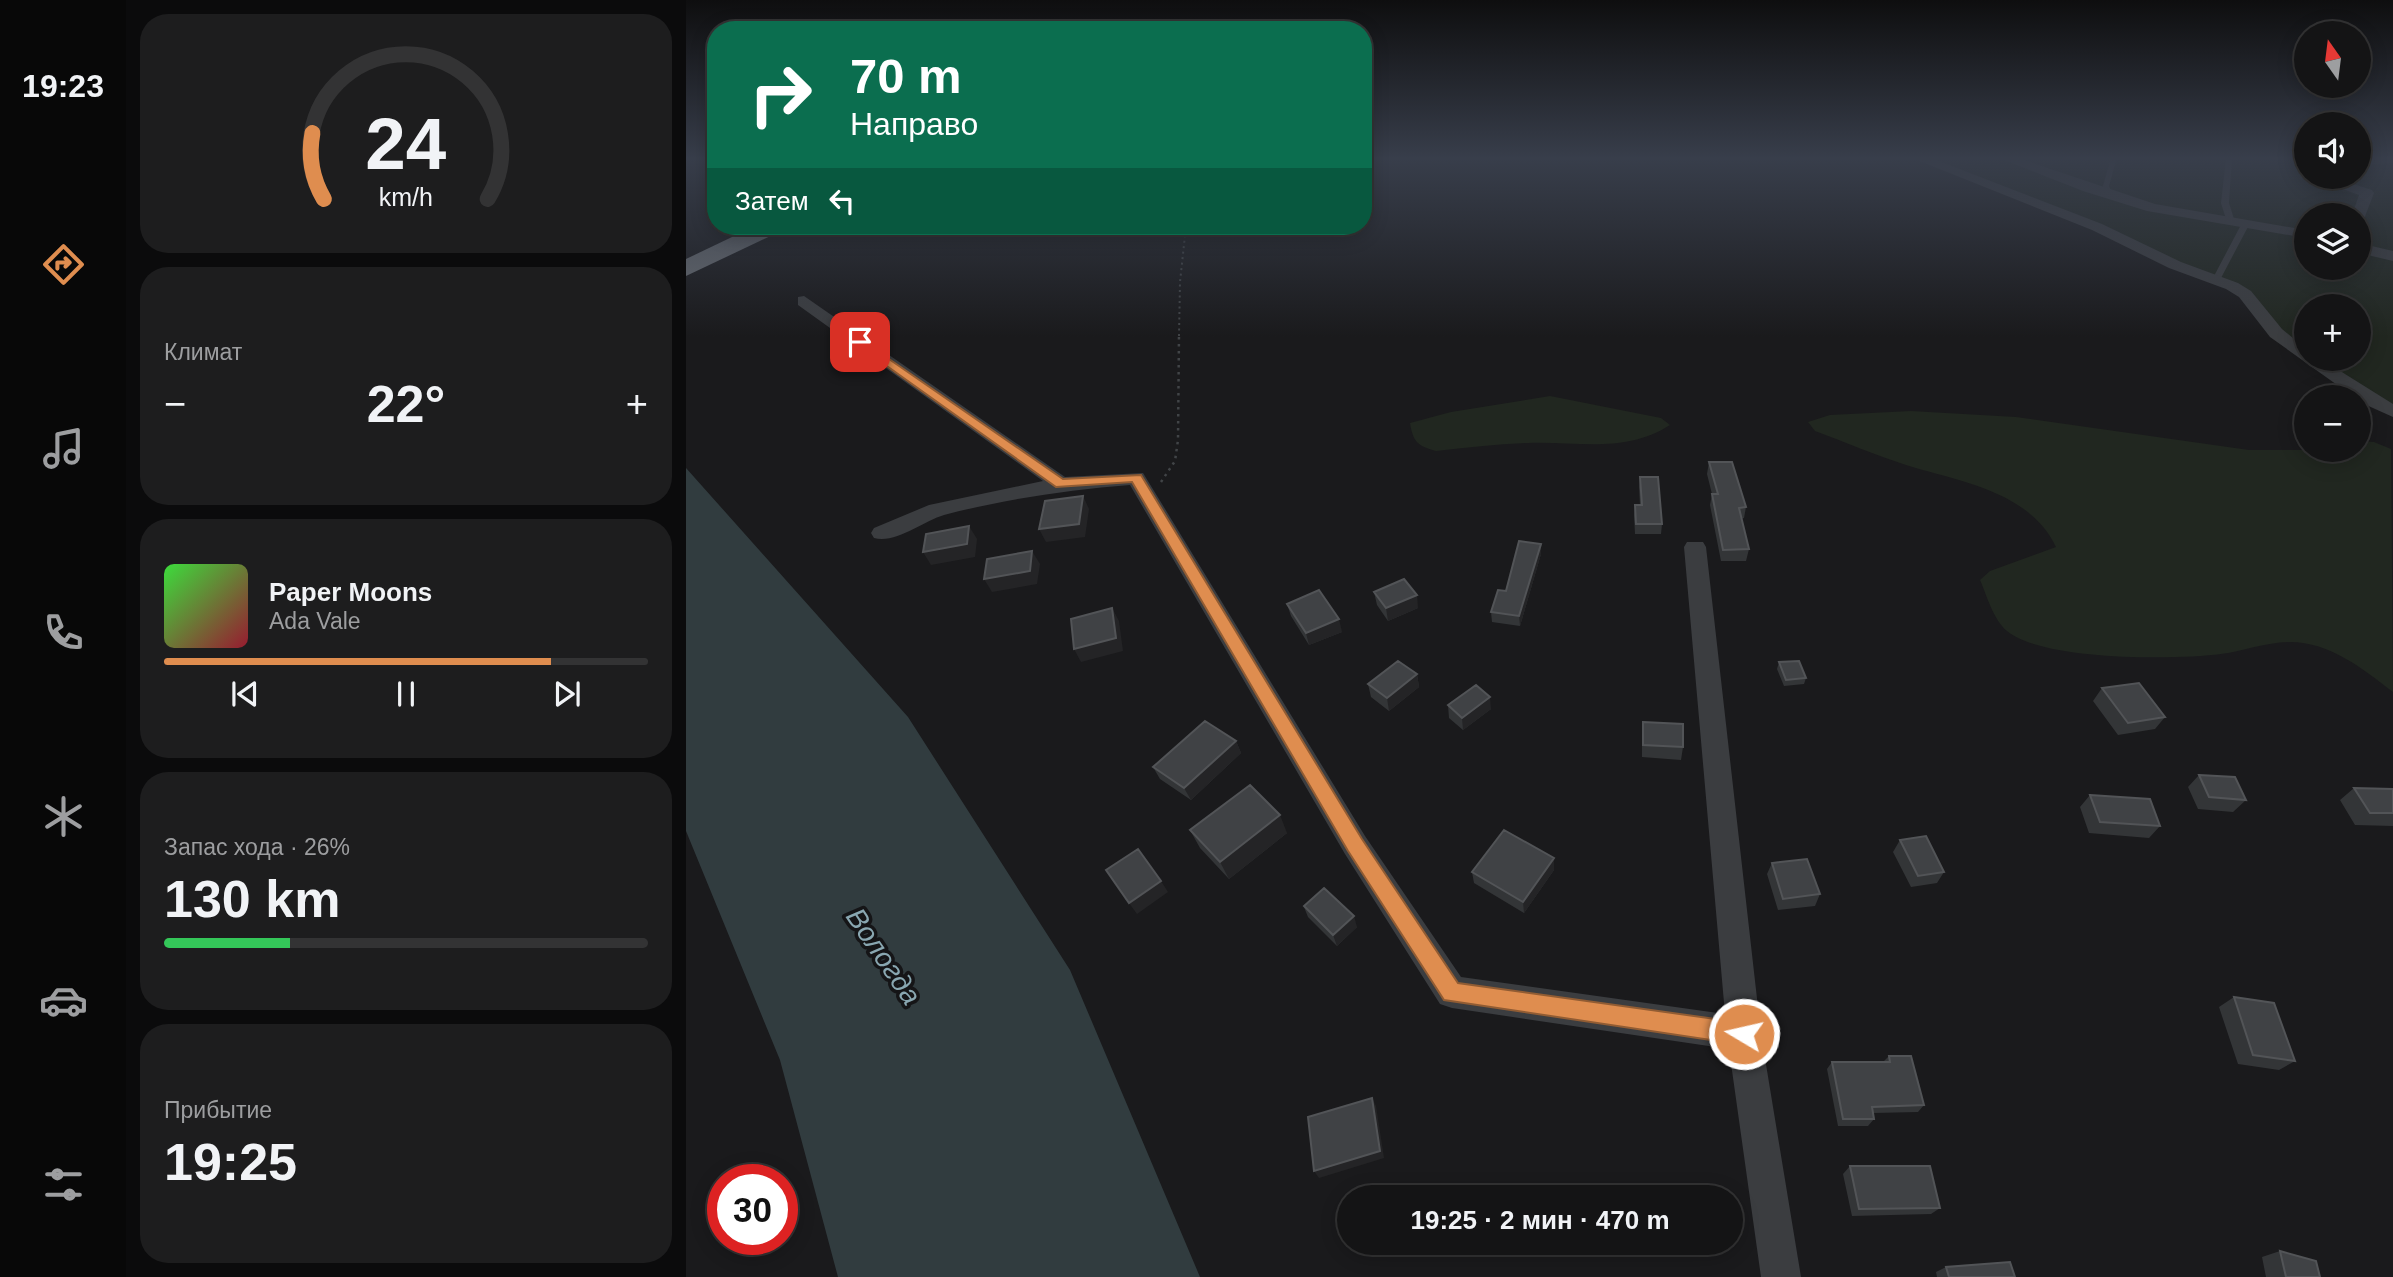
<!DOCTYPE html>
<html lang="ru">
<head>
<meta charset="utf-8">
<style>
  :root { --surface:#141415; --page:#1d1d1e; --text:#f1f3f6; --muted:#9d9ea0; --line:#333334; --accent:#df8d4f }
  body { margin:0; font-family:Helvetica,sans-serif; background:var(--page); color:var(--text); height:100vh; display:flex; flex-direction:column; font-size:26px; white-space:nowrap }
  * { box-sizing:border-box; margin:0 }
  p { font-size:23px; color:var(--muted) }
  .icon { flex:none; width:38px; height:38px; fill:none; stroke:currentColor; stroke-width:2; stroke-linecap:round; stroke-linejoin:round }
  .map { position:relative; flex:1; overflow:hidden }
  .drawer { display:flex; flex-direction:column; gap:14px; padding:14px; background:#0b0b0c; width:560px }
  .drawer>* { flex:none }
  .guide { position:absolute; left:21px; top:21px; width:665px; height:214px; border-radius:28px; box-shadow:0 4px 18px #0003,0 0 0 2px var(--line); background:#0b6e4f; color:#fff; overflow:hidden }
  .needle { width:46px; rotate:346deg }
  .fabs { position:absolute; left:1608px; top:21px; display:grid; gap:14px }
  .fabs a { display:grid; place-items:center; width:77px; height:77px; border-radius:50%; background:var(--surface); box-shadow:0 4px 18px #0003,0 0 0 2px var(--line); font-size:35px }
  .speed { position:absolute; left:21px; top:1164px; display:flex; gap:14px; font-size:35px; font-weight:700; text-align:center }
  .speed>* { display:grid; place-content:center; width:91px; height:91px; border-radius:50%; background:var(--surface); box-shadow:0 4px 18px #0003,0 0 0 2px var(--line); line-height:1 }
  .speed .limit { border:10px solid #d22; background:#fff; color:#111 }
  .pin { position:absolute; display:grid; place-items:center; width:60px; height:60px; color:#fff; margin:-30px; border-radius:14px; box-shadow:0 4px 10px #0006 }
  .me { position:absolute; width:77px; margin:-38px; rotate:279deg; stroke-linejoin:round; filter:drop-shadow(0 0 5px #0008) }
  .turn { display:flex; align-items:center; gap:24px; height:147px; padding:0 28px; font-size:32px }
  .turn .icon { width:91px; height:91px; stroke-width:2.5 }
  .turn b { display:block; font-size:49px; line-height:60px }
  .then { display:flex; align-items:center; height:66px; padding:0 28px; background:#0003; gap:14px; font-size:26px }
  .big { font-size:52px; font-weight:700; line-height:1.1 }
  .drawer .tile { flex:1; display:flex; flex-direction:column; justify-content:center; gap:10px; min-width:0; padding:0 24px; border-radius:28px; background:var(--page) }
  .drawer .dial { align-items:center; gap:0 }
  .dial svg { height:182px; overflow:visible; fill:none; stroke:var(--line); stroke-width:7; stroke-linecap:round; text-anchor:middle }
  .dial text { fill:var(--text); stroke:none }
  .song { display:flex; align-items:center; gap:21px }
  .cover { width:84px; height:84px; border-radius:10px; background:linear-gradient(135deg,hsl(120 70% 55%),hsl(350 70% 35%)) }
  .played { height:7px; border-radius:4px; background:linear-gradient(90deg,var(--accent) 80%,var(--line) 80%) }
  .keys { display:flex; justify-content:space-around; direction:ltr }
  .heat { display:flex; justify-content:space-between; align-items:center; font-size:38px; direction:ltr }
  .charge { height:10px; border-radius:5px; background:linear-gradient(90deg,#34c759 26%,var(--line) 0) }
  .trip { position:absolute; left:651px; top:1185px; width:406px; height:70px; border-radius:35px; background:var(--surface); box-shadow:0 4px 18px #0003,0 0 0 2px var(--line); font-weight:700; line-height:70px; text-align:center }
  main { display:flex; flex:1; min-height:0 }
  .dock { display:flex; flex-direction:column; width:126px; justify-content:space-around; align-items:center; background:#080808; color:var(--muted) }
  .dock .icon { width:49px; height:49px }
  .dock .current { color:var(--accent) }
  .dock b { font-size:32px; color:var(--text) }
  .map>svg:first-child { display:block }
  .green { fill:#212720; fill-rule:evenodd }
  .water { fill:#313c3f }
  .lines { fill:none; stroke-linecap:round; stroke-linejoin:round }
  .path-far1 { stroke:#414447; stroke-width:2; stroke-dasharray:2 3.5; stroke-linecap:butt }
  .path { stroke:#414447; stroke-width:2.5; stroke-dasharray:2.5 4.5; stroke-linecap:butt }
  .lane { fill:#3b3d40; fill-rule:evenodd }
  .street { fill:#3b3d40; fill-rule:evenodd }
  .highway { fill:#686c71; fill-rule:evenodd }
  .wall { fill:#333537 }
  .shaded-wall { fill:#242426 }
  .building { fill:#404245; stroke:#525457; stroke-width:2 }
  .route { fill:#df8d4f; stroke:#915c33; stroke-width:2 }
  .labels { text-anchor:middle; stroke-width:7; stroke-linejoin:round; paint-order:stroke }
  .near-water-label { font-size:28px; font-style:italic; fill:#89a7b1; stroke:#151517 }
</style>
</head>
<body>
<main>
<nav class="dock">
<b>19:23</b>
<svg class="icon current" aria-label="directions" viewBox="0 0 24 24"><path d="M12 3l9 9-9 9-9-9zM9 14v-3h6M13 9l2 2-2 2"/></svg>
<svg class="icon" aria-label="music" viewBox="0 0 24 24"><path d="M9 18V5l10-2v13"/><circle cx="6" cy="18" r="3"/><circle cx="16" cy="16" r="3"/></svg>
<svg class="icon" aria-label="phone" viewBox="0 0 24 24"><path d="M5 4h4l2 5-3 2q2 4 5 5l2-3 5 2v4C11 20 4 13 5 4z"/></svg>
<svg class="icon" aria-label="climate" viewBox="0 0 24 24"><path d="M12 3v18M4 7l16 10M4 17L20 7"/></svg>
<svg class="icon" aria-label="car" viewBox="0 0 24 24"><path d="M5 17H2v-5l4-1 3-4h7l3 4 3 1v5h-3M9 17h6M6 11h13"/><circle cx="7" cy="17" r="2"/><circle cx="17" cy="17" r="2"/></svg>
<svg class="icon" aria-label="filters" viewBox="0 0 24 24"><path d="M4 7h16M4 17h16"/><circle cx="9" cy="7" r="2"/><circle cx="15" cy="17" r="2"/></svg>
</nav>
<section class="drawer">
<div class="tile dial"><svg viewBox="0 0 100 80">
<path d="M14 69A42 42 0 1 1 86 69"/>
<path d="M14 69A42 42 0 0 1 9 40" stroke="#df8d4f"/>
<text x="50" y="56" font-size="32" font-weight="700">24</text>
<text x="50" y="72" font-size="11">km/h</text>
</svg></div>
<div class="tile"><p>Климат</p>
<div class="heat"><a>−</a><b class="big">22°</b><a>+</a></div>
</div>
<div class="tile">
<div class="song"><i class="cover"></i><div><b>Paper Moons</b><p>Ada Vale</p></div></div>
<div class="played"></div>
<div class="keys"><svg class="icon" aria-label="previous" viewBox="0 0 24 24"><path d="M18 5L8 12l10 7zM5 5v14"/></svg><svg class="icon" aria-label="pause" viewBox="0 0 24 24"><path d="M8 5v14M16 5v14"/></svg><svg class="icon" aria-label="next" viewBox="0 0 24 24"><path d="M6 5l10 7-10 7zM19 5v14"/></svg></div>
</div>
<div class="tile"><p>Запас хода · 26%</p><b class="big">130 km</b><div class="charge"></div></div>
<div class="tile"><p>Прибытие</p><b class="big">19:25</b></div>
</section>
<div class="map">
<svg width="1707" height="1277" viewBox="0 0 1707 1277">
  <rect width="100%" height="100%" fill="#1a1a1c"/>
  <!-- green -->
  <path class="green" d="M1237,158H1620V177H1673V158H1707V409L1627,359H1673V306H1620V354L1562,294ZM1620,215H1673V268H1620Z
    M864,396L975,418L984,425C939,454 892,441 842,443C811,444 780,448 750,451C731,446 727,441 724,423L765,412Z
    M1225,411L1330,417L1563,450H1673V441L1688,442L1705,449L1707,692C1677,669 1644,642 1604,642C1581,642 1558,651 1535,654C1489,660 1357,661 1321,631C1307,619 1301,596 1294,580L1304,571L1370,547C1342,490 1274,482 1220,465C1189,455 1159,442 1129,431L1122,422L1144,415Z"/>
  <!-- water -->
  <path class="water" d="M0,468L222,717L384,970L514,1277H152L94,1060L0,831Z"/>
  <g class="lines">
    <!-- path-far1 -->
    <path class="path-far1" d="M493,336L494,282L500,226"/>
    <!-- path -->
    <path class="path" d="M475,482L489,461L492,440L493,334"/>
    <!-- lane -->
    <path class="lane" d="M1425,158H1431L1423,186L1427,195L1423,197L1419,195L1417,186Z
      M1540,158H1546L1543,203L1548,219L1544,221L1540,219L1535,203Z
      M1557,221L1564,223L1535,278L1528,280L1527,278Z"/>
    <!-- street -->
    <path class="street" d="M1226,158H1245L1416,224L1495,262L1552,283L1565,291L1596,329L1620,349V359H1635L1707,404V417L1678,404L1673,397H1668L1584,337L1553,297L1540,289L1483,268L1406,230Z
      M1313,158H1332L1469,204L1620,230V238L1461,211L1397,191Z
      M1673,158H1707V163L1673,165Z
      M1624,177H1646L1686,190L1688,193L1678,219L1673,220V215H1666L1673,195Z
      M1673,243L1707,251V261L1673,253Z
      M118,296L379,477L457,473L679,836L775,977L1039,1014L998,547L1001,542H1017L1020,547L1075,1034L1115,1277H1075L1043,1049L766,1008L754,1004L659,854L444,485C381,490 319,499 258,515C237,521 210,544 188,538L185,533L188,528L243,505L357,481L112,305V297Z"/>
    <!-- highway -->
    <path class="highway" d="M69,226H99L95,231L0,276V259Z"/>
  </g>
  <!-- wall -->
  <path class="wall" d="M1023,462L1060,507L1058,518L1055,519L1063,549L1060,561H1035L1024,505L1026,494L1021,474Z
    M954,477L976,524L975,534H949L948,515L949,505H954L953,487Z
    M855,554L834,626L806,622L805,612L820,591Z
    M688,592L732,608L702,621L691,605Z
    M601,604L656,632L623,645L605,616Z
    M1093,662L1120,678L1118,684L1098,686L1091,669Z
    M731,674L733,687L703,711L685,697L682,684Z
    M1416,688L1479,717L1469,729L1432,735L1407,701Z
    M762,705L805,709L777,730L763,718Z
    M957,722L997,747L995,760L956,757V734Z
    M550,741L555,753L505,800L474,779L467,767Z
    M1513,775L1560,800L1547,812L1512,809L1502,787Z
    M1668,788L1707,789V826L1669,825L1654,800Z
    M1404,795L1474,826L1463,838L1403,833L1394,807Z
    M504,830L601,833L543,879L514,848Z
    M1214,840L1258,872L1251,883L1225,887L1207,852Z
    M868,858V870L838,913L788,883L786,872Z
    M1086,863L1134,894L1129,906L1092,910L1081,874Z
    M618,907L671,927L651,946L622,917Z
    M1548,997L1609,1061L1593,1070L1552,1064L1533,1007Z
    M1203,1056L1238,1105L1232,1112L1187,1113L1188,1119L1182,1126H1152L1141,1069L1146,1062H1197Z
    M1164,1166L1254,1208L1245,1214L1166,1216L1157,1174Z
    M1594,1251L1634,1277H1580L1576,1257Z
    M1260,1267L1329,1277H1251L1250,1272Z"/>
  <!-- shaded-wall -->
  <path class="shaded-wall" d="M397,496L403,509L399,537L360,542L353,529Z
    M283,526L291,539L289,557L245,565L237,552Z
    M855,544V554L834,626L833,616Z
    M346,551L354,564L351,584L306,592L298,579Z
    M731,595L732,608L702,621L700,608Z
    M426,608L433,621L437,651L395,662L388,649Z
    M653,619L656,632L623,645L620,633Z
    M731,674L733,687L703,711L701,698Z
    M804,697L805,709L777,730L776,718Z
    M550,741L555,753L505,800L498,788Z
    M594,815L601,833L543,879L534,862Z
    M868,858V870L838,913L837,902Z
    M475,881L482,892L451,914L443,903Z
    M668,916L671,927L651,946L647,935Z
    M686,1098L690,1106L698,1158L633,1178L628,1171Z"/>
  <!-- building -->
  <path class="building" d="M1023,462H1046L1060,507L1053,508L1063,549L1037,550L1026,494H1032Z
    M954,477H972L976,524H950L949,505H956Z
    M397,496L393,524L353,529L359,501Z
    M283,526L281,544L237,552L240,534Z
    M833,541L855,544L833,616L805,612L812,590L820,591Z
    M346,551L344,571L298,579L301,559Z
    M718,579L731,595L700,608L688,592Z
    M633,590L653,619L620,633L601,604Z
    M426,608L430,638L388,649L385,619Z
    M712,661L731,674L701,698L682,684Z
    M1113,661L1120,678L1100,680L1093,662Z
    M1453,683L1479,717L1442,723L1416,688Z
    M790,685L804,697L776,718L762,705Z
    M519,721L550,741L498,788L467,767Z
    M957,722L997,724V747L957,745Z
    M1513,775L1549,777L1560,800L1523,797Z
    M564,785L594,815L534,862L504,830Z
    M1668,788L1707,789V813H1684Z
    M1404,795L1464,799L1474,826L1414,822Z
    M818,830L868,858L837,902L786,872Z
    M1240,836L1258,872L1232,876L1214,840Z
    M452,849L475,881L443,903L420,870Z
    M1121,859L1134,894L1097,899L1086,863Z
    M638,888L668,916L647,935L618,906Z
    M1548,997L1588,1003L1609,1061L1567,1055Z
    M1203,1056H1225L1238,1105L1186,1107L1188,1119H1157L1146,1062H1204Z
    M686,1098L694,1151L628,1171L622,1117Z
    M1164,1166H1244L1254,1208L1173,1209Z
    M1594,1251L1630,1261L1634,1277H1600Z
    M1324,1262L1329,1277H1263L1260,1267Z"/>
  <!-- sky -->
  <linearGradient id="sky" x2="0" y2="1"><stop stop-color="#0e0e0f"/><stop offset="0.47" stop-color="#383e4b"/><stop offset="1" stop-color="#383e4b" stop-opacity="0"/></linearGradient>
  <rect width="1707" height="337" fill="url(#sky)"/>
  <!-- route -->
  <path class="route" d="M174,339L377,479L455,475L676,839L772,983L1058,1023L1066,1026L1069,1034L1066,1041L1058,1045L758,1000L662,851L446,482L370,487L170,344L168,342Z"/>
  <g class="labels">
    <!-- near-water labels -->
    <g class="near-water-label">
      <text transform="translate(198 956) rotate(56)" y="10">Вологда</text>
    </g>
  </g>
</svg>
<div class="fabs">
<a><svg class="needle" viewBox="-14 -14 28 28"><path d="M0-13l5 13h-10z" fill="#e53935"/><path d="M0 13l5-13h-10z" fill="#9d9ea0"/></svg></a>
<a><svg class="icon" aria-label="sound" viewBox="0 0 24 24"><path d="M4 9h4l5-4v14l-5-4H4zM17 9q2 3 0 6"/></svg></a>
<a><svg class="icon" aria-label="layers" viewBox="0 0 24 24"><path d="M12 4l9 5-9 5-9-5zM3 14l9 5 9-5"/></svg></a>
<a>+</a>
<a>−</a>
</div>
<div class="speed"><div class="limit">30</div></div>
<div class="pin" style="left:174px;top:342px;background:#d93025"><svg class="icon" aria-label="arrive" viewBox="0 0 24 24"><path d="M6 21V4h12l-3 4 3 4H6"/></svg></div>
<svg class="me" style="left:1058px;top:1034px" viewBox="-20 -20 40 40"><circle r="17" fill="#df8d4f" stroke="#fff" stroke-width="3"/><path d="M0-11L8 9 0 5-8 9z" fill="#fff"/></svg>
<div class="trip">19:25 · 2 мин · 470 m</div>
<div class="guide">
<div class="turn"><svg class="icon" aria-label="right" viewBox="0 0 24 24"><path d="M7 20v-9h11M14 6l5 5-5 5"/></svg><div><b>70 m</b>Направо</div></div>
<div class="then">Затем<svg class="icon" aria-label="left" viewBox="0 0 24 24"><path d="M17 20v-9H6M10 6l-5 5 5 5"/></svg></div>
</div>
</div>
</main>
</body>
</html>
